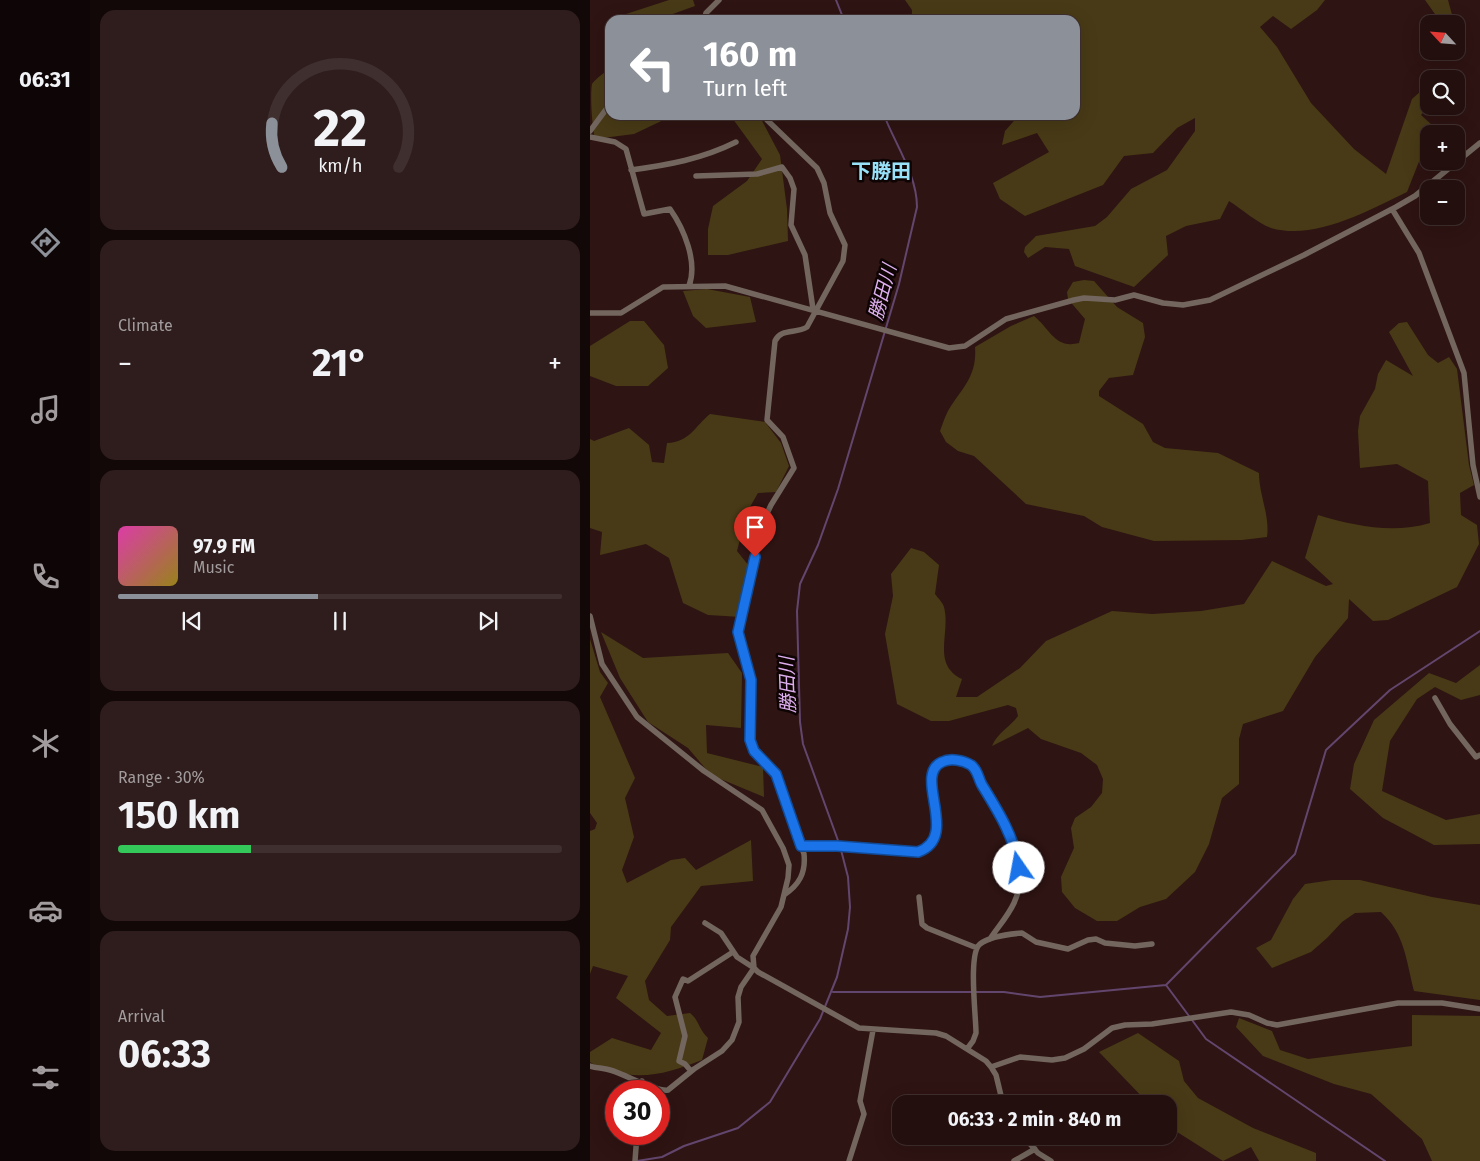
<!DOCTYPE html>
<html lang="en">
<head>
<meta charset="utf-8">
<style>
  :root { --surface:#220f0e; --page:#2e1d1c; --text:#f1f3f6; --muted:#a29c9e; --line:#3f2f2e; --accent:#8c9099 }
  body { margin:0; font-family:"Fira Sans","Noto Sans JP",sans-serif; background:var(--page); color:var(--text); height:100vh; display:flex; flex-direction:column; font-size:19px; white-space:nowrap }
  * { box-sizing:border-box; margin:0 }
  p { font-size:16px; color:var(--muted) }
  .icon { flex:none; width:28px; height:28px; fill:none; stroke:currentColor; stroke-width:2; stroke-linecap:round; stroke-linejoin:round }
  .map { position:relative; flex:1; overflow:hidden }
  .panel { display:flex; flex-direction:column; gap:10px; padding:10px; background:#130808; width:500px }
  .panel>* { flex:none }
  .hud { position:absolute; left:15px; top:15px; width:475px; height:105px; border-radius:15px; box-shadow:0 5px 20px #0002,0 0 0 1px var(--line); background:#8c9099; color:#fff; overflow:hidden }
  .needle { width:32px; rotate:296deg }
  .controls { position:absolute; left:830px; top:15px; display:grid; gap:10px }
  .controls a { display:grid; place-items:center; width:45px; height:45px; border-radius:10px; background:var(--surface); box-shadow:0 5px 20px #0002,0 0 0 1px var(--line); font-size:25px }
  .speed { position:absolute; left:15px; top:1080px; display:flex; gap:10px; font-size:25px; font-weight:700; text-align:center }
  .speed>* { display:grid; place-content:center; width:65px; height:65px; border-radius:50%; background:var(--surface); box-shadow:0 5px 20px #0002,0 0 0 1px var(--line); line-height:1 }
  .speed .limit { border:8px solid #d22; background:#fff; color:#111 }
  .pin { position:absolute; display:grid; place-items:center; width:42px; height:42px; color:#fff; margin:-51px -21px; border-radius:50% 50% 50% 0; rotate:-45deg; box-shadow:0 0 5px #0007 }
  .pin .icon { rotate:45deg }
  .me { position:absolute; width:55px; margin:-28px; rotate:348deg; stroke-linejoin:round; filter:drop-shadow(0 0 4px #0008) }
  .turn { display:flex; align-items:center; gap:18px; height:105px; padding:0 15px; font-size:22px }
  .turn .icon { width:65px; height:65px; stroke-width:2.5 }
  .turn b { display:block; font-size:35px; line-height:42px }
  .big { font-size:38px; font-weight:700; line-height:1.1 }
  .panel .widget { flex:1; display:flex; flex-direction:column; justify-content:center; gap:8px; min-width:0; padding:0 18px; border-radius:15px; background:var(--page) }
  .panel .dial { align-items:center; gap:0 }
  .dial svg { height:130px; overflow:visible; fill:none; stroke:var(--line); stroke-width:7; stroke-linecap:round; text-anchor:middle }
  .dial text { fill:var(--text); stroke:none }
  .song { display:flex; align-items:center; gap:15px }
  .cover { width:60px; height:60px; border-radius:8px; background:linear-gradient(135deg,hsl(320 70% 55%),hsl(50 70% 35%)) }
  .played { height:5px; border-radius:2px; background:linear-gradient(90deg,var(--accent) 45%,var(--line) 45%) }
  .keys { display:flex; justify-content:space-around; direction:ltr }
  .heat { display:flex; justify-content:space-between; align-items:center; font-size:28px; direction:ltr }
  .charge { height:8px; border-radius:4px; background:linear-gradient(90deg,#34c759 30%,var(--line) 0) }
  .trip { position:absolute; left:302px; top:1095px; width:285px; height:50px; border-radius:15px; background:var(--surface); box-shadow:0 5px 20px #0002,0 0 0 1px var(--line); font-weight:700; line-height:50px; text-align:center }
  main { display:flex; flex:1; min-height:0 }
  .dock { display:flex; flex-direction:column; width:90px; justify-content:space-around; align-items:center; background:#0e0606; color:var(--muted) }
  .dock .icon { width:35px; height:35px }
  .dock .selected { color:var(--accent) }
  .dock b { font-size:22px; color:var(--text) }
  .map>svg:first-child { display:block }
  .green { fill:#483a16 }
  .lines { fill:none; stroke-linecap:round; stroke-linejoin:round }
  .stream { stroke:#63466e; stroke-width:2 }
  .minor { stroke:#72665e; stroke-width:5.5 }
  .route-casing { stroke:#114b97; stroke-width:12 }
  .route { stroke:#1a73e8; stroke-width:9 }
  .labels { text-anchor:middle; stroke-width:5; stroke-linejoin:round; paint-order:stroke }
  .water-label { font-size:19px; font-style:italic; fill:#deafef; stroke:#0e0404 }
  .quarter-label { font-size:20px; font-weight:bold; fill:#97e2f8; stroke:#0e0404 }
</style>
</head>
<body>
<main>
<nav class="dock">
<b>06:31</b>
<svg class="icon selected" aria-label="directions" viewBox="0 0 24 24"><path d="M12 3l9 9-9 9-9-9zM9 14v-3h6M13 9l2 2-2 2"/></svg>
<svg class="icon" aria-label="music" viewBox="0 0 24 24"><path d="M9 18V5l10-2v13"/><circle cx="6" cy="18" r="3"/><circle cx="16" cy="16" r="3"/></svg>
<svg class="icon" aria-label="phone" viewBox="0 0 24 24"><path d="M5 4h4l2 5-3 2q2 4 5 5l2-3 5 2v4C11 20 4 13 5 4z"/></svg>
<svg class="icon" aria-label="climate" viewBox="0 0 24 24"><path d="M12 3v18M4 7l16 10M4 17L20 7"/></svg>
<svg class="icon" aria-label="car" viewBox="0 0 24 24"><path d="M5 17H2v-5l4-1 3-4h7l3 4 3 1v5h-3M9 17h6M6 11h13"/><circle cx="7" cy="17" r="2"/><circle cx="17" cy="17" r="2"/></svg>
<svg class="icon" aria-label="filters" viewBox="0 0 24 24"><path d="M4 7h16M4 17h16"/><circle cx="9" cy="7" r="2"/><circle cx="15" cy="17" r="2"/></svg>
</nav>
<section class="panel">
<div class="widget dial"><svg viewBox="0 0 100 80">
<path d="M14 69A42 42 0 1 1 86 69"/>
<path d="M14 69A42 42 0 0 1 8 42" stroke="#8c9099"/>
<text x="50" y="56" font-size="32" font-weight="700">22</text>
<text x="50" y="72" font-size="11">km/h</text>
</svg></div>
<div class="widget"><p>Climate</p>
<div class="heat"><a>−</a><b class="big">21°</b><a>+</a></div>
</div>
<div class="widget">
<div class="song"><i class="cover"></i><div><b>97.9 FM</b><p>Music</p></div></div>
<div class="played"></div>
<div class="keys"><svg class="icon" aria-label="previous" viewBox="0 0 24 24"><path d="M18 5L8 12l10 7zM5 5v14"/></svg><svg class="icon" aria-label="pause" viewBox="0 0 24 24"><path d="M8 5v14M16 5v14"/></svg><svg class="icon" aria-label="next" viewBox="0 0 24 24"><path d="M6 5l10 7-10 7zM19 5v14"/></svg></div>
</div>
<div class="widget"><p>Range · 30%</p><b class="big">150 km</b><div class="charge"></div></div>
<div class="widget"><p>Arrival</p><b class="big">06:33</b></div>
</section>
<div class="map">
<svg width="890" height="1161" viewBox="0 0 890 1161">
  <rect width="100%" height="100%" fill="#2e1413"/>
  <!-- green -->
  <path class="green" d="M79,0H103L105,6L66,20H37L36,14Z
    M315,0H735L727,10L701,29L683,16L670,27L687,47L721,103L764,149L796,174L822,99L831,91L839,93V105L831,115L843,126L817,192C779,210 725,241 681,228C667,223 652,209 639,201L630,219L596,226L576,236L578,255L544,287L485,266L479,249L455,247L438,258L434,252L435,247L446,236L505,226L517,217L541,189L577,170L605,131V118L587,128L563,153L534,156L513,185L435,216L410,199L403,183L459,152L447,133L412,145L415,131L429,115H485V20H322V10Z
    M835,0H858L864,22L850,21Z
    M20,67V115H84L44,134L5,139C2,126 0,96 2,84C6,78 15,73 20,67Z
    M140,115H169L190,155L197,209L198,241L138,255H118V229L123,206L157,181L172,159Z
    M494,280L504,281L527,307L553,323L555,337L543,375L519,378L509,391V396L553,424L563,442L575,448L628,453L669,473C669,495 680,515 677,537L652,540L564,541L512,527L494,516L436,504L384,456L368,451L356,442L350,431C353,423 356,413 361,406C375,385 387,374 385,347L421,326L444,316C461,330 465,349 489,343L495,319L478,299L477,292L483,282Z
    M117,289L160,297L166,322L116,328L103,316L93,291Z
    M40,321H54L74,345L78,368L58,386H26L0,376V346Z
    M817,322L838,355L848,363L859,357L867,369L879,465L884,485L870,493L871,515L887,525L889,544L867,587L798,620L783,621L759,599L758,618L725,657L693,711L653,724L649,739V784L632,798L619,844L605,872L576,899L550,907L527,921H507L485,908L472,892L471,877L484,848L481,828L485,818L501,807L512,793L513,779L507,765L491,753L451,739L438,728L402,746C407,733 420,727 428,716L426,708L418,705L359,721H341L307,704L295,634L303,596L301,574L321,548L334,552L349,565L345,594C348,598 353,603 354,607C361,633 341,664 372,679L366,697H387L430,668L456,641L522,611L562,614L611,611L654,604L682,561L736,586L743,584L715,558L728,515C765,526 803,534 840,523L838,481L807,464L770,468L768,431L770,416L785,389L788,374L796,360L823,376L799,332L809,323Z
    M120,414L175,422L191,443L199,466L186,492L168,493L157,512L147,551L159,566L151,617L118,615L93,603L79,558L56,544L10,555L12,532L0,528V439L4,441L39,428L59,445L62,462L74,463L77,443C100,442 105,426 120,414Z
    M11,632L53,658L138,653L152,673L151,728L116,725L117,753L173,767L174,797L121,775L98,748L58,722L30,678Z
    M0,639L10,672L18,683L10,697L45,778L35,798L44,837L32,870L37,883L81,860L95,858L106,870L161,840L163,881L111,886L81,927L80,940L55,981L59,1000L77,1016L100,1013C109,1020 109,1030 118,1038L112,1060C81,1072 54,1081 21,1071C13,1069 7,1067 0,1062V1052L22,1038L61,1050L71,1033L26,998L38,976L3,966L0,974V831L5,829L7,823L0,813Z
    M890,665V695L871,700L845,687L827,699L800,741L792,791L856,820L890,814V844L844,845L793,818L760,789L764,764L784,720L839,673L866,683Z
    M742,880H770L842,897L890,905V1000L824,991C816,960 815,934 791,912L765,913L752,922L737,938L721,952L682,968L666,948L681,940L703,899L715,884Z
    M822,1015L890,1016V1161H842L832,1139L781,1094L744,1084L673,1056L646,1027L649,1018L682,1031L690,1050L718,1059L822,1046Z
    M548,1033L589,1061L594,1081L608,1098L663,1128L726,1153V1161H669L661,1147L633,1161L584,1130L579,1124V1104H559L509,1052Z"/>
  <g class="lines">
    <!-- stream -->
    <path class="stream" d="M246,0L254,20
      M576,985L599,1016
      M243,992H414L450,997L576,985L705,854L736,750L800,690L890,631
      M602,1020L616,1039L795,1161
      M47,1161L72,1157L94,1146L148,1128L180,1102L230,1019L247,977L258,929L260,907L258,877L250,846L213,744L210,722L207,611L210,584L228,545L248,489L309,284L327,207C327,175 305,144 294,115"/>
    <!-- minor -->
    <path class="minor" d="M114,20L116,13L129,0
      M174,115L177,120L227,168L234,183L240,213L255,245L253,261L217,327C206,334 191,328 185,341L177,420L193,437L204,468L181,505L172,524L148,632L161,680L160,741L164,751L186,774L214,854C216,873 209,885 194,895
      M0,131L20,104
      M0,137L25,142L36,149L54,214L80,209C94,229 108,262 99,286
      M41,170C78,165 112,159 146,142
      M106,176L167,174L192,167L200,178L204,189L201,225L215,255L223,309
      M802,209L829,253L874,373L883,465L890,497
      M0,313H31L73,287L135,286L359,348L375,346L416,319L484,300L494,298L525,300L544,295L573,303L593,305L620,300L714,255L806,207L825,196L890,143
      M0,616L12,664L47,717L114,771L172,810L193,848L199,865L198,878L191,907L163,956L164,968L168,972L269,1028L346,1033L356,1036L396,1061L401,1067L406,1075L413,1104
      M845,698L860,724L886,757L890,755
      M211,846H247L327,851C347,846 349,818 345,801C344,793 339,786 340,778C344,754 372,758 386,770C403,812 446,855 424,903C418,916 408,927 400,939
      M329,897L332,924L337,928L387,948
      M377,1049L383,1041L386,1033C386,1016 378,953 390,944C400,936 420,934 432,933L446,942L478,949L498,940L506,939L515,943L545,946L562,944
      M0,1066C6,1068 13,1068 20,1070C35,1074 65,1092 78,1090L104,1069L132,1051L142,1040L149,1022L148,997L151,987L164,968L147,957L131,933L115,923
      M401,1067L430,1057L462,1060L475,1058L494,1049L522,1028L535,1025L562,1024L641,1012L659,1015L677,1023L687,1025L808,1003H852L890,1009
      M101,1071L95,1064L89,1061L95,1036L85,997L93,979L98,981L143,952
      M51,1091L52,1081
      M433,1136L448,1153L461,1161
      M45,1161L47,1134
      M259,1161L274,1114L270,1101L283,1030
      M424,1161L445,1149"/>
  </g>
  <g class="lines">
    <defs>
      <path id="route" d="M165,557L148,632L161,680L160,740L164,751L186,774L211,846H247L328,852C371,837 322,775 352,762C360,758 373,760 381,765C388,770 388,778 392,785C408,811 424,836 429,868"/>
    </defs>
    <!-- route casing -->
    <use href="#route" class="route-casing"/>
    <!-- route -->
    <use href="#route" class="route"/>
  </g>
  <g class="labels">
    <!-- water labels -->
    <g class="water-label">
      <text transform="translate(292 292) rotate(-75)" y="7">勝田川</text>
      <text transform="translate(197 685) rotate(-92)" y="7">勝田川</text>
    </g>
    <!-- quarter labels -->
    <g class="quarter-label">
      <text x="291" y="178">下勝田</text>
    </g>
  </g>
</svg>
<div class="controls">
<a><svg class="needle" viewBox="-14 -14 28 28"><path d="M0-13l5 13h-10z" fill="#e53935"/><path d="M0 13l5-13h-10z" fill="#a29c9e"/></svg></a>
<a><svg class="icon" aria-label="search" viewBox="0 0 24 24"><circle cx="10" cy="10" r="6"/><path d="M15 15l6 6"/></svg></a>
<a>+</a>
<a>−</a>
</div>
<div class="speed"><div class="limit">30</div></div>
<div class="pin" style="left:165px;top:557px;background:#d93025"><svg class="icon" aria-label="arrive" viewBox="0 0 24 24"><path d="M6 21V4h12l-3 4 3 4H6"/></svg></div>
<svg class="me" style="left:429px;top:868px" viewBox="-20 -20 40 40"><circle r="19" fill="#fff"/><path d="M0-13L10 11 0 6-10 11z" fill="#1a73e8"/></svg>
<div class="trip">06:33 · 2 min · 840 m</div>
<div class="hud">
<div class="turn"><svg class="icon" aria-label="left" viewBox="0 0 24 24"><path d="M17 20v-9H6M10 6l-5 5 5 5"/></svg><div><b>160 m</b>Turn left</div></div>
</div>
</div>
</main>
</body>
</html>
